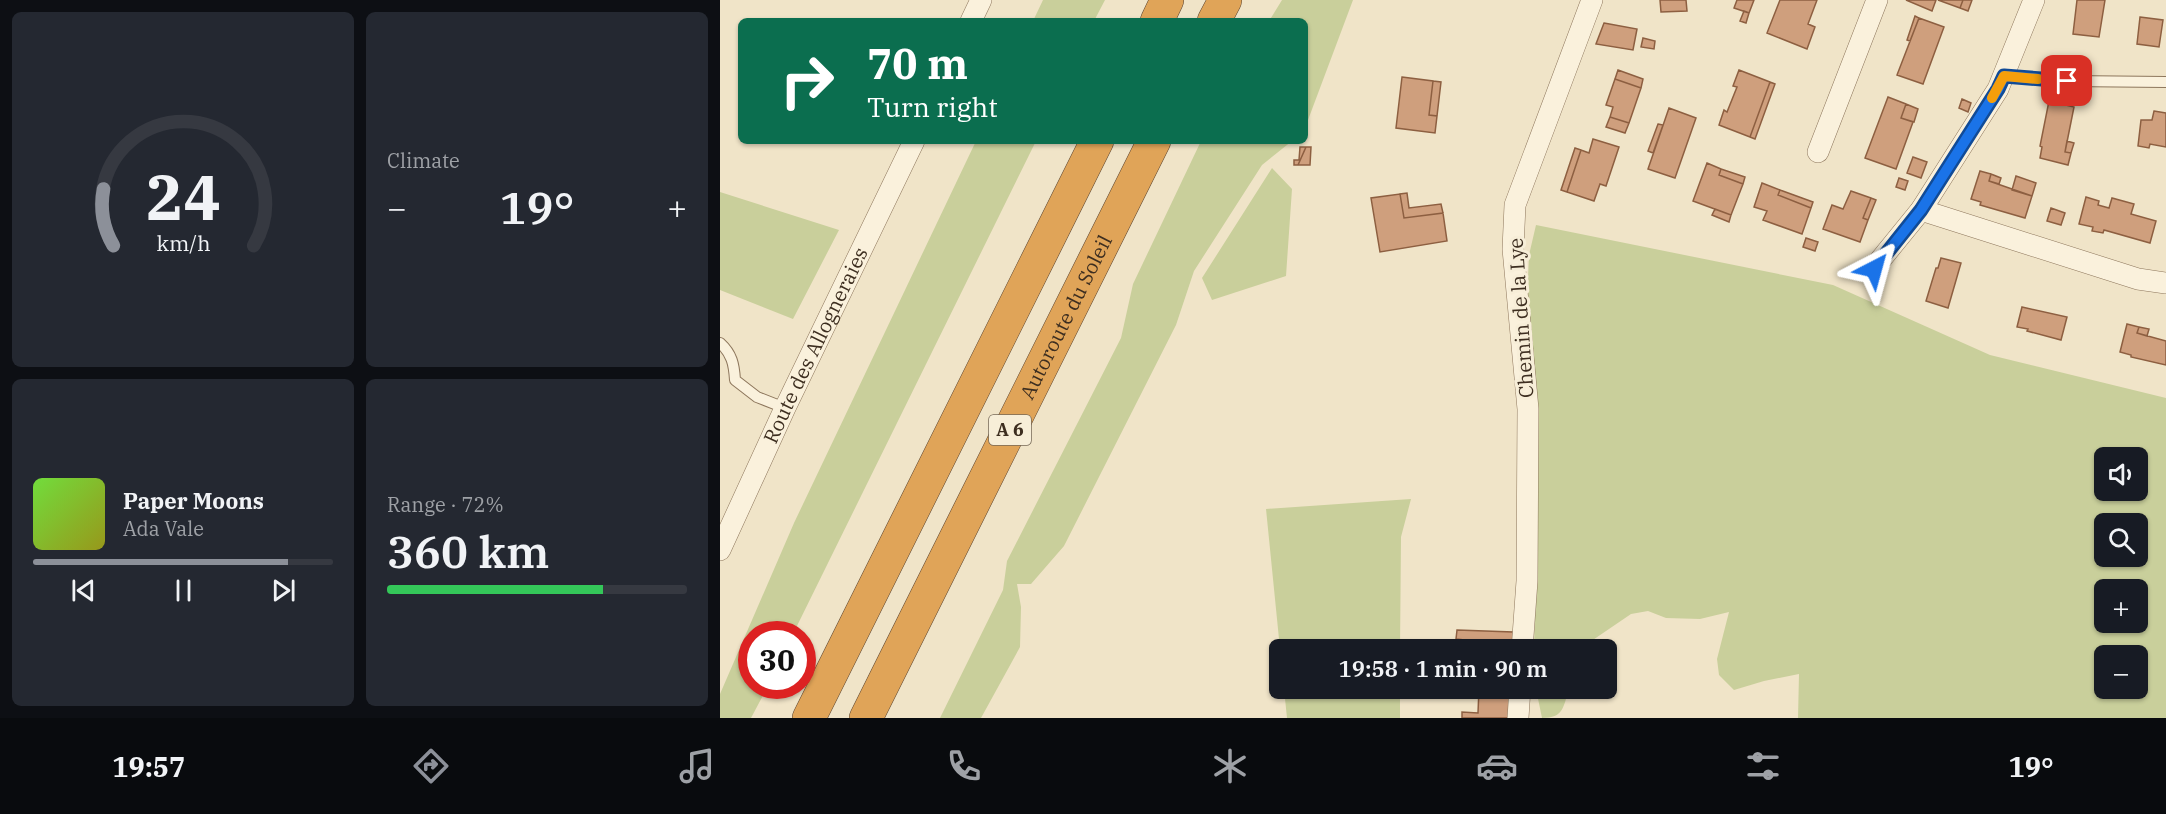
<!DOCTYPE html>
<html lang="en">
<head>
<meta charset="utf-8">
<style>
  :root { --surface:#171b24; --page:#242831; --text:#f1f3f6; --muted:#9ea1a6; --line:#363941; --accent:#8c9099 }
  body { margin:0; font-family:"IBM Plex Serif",serif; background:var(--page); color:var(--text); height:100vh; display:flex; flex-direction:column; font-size:22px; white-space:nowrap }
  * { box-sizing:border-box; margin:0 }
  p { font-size:20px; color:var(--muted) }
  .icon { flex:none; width:33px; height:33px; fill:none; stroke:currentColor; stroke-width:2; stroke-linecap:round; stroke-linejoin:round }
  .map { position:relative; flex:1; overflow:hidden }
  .drawer { display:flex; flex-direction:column; gap:12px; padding:12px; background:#0d0f14; width:720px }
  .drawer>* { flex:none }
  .hud { position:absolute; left:18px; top:18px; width:570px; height:126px; border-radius:9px; box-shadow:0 2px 4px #0004; background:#0b6e4f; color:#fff; overflow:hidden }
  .fabs { position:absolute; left:1374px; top:447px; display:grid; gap:12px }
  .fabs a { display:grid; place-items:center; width:54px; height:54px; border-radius:9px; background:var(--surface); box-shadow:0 2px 4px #0004; font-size:30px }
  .speed { position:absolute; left:18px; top:621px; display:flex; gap:12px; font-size:30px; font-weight:700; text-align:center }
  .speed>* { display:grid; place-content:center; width:78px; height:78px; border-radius:50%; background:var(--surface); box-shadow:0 2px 4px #0004; line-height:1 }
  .speed .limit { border:9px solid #d22; background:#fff; color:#111 }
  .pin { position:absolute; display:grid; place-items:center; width:51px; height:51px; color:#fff; margin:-26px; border-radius:12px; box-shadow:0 3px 9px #0006 }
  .me { position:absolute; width:66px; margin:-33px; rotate:39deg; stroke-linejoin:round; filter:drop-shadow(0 0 4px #0008) }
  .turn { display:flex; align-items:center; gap:21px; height:126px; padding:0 30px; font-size:27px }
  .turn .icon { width:78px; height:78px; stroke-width:2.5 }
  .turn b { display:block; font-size:42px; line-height:51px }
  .big { font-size:45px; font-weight:600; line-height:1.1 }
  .drawer .tile { flex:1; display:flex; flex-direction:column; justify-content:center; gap:9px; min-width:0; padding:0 21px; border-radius:9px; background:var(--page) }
  .drawer .dial { align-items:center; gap:0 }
  .dial svg { height:156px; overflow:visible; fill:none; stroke:var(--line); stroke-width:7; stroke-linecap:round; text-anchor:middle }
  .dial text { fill:var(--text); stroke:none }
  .song { display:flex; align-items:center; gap:18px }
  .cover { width:72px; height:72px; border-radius:9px; background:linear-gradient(135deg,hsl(100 70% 55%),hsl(60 70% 35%)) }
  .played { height:6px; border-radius:3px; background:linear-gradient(90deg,var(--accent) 85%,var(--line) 85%) }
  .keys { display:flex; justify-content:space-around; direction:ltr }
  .heat { display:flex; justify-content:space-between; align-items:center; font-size:33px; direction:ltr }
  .charge { height:9px; border-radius:4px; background:linear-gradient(90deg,#34c759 72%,var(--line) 0) }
  .drawer .tiles { flex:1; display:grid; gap:12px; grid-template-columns:repeat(2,1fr) }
  .trip { position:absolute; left:549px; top:639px; width:348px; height:60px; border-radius:9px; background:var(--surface); box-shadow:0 2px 4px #0004; font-weight:600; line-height:60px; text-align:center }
  .menu { display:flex; height:96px; justify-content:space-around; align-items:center; background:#090b0e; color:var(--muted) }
  .menu .icon { width:42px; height:42px }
  .menu .selected { color:var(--accent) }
  .menu b { font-size:27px; color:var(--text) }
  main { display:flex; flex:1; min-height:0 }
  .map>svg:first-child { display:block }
  .green { fill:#c9cf9b; fill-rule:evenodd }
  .building { fill:#cf9f7d; stroke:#8d5f41; stroke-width:1.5 }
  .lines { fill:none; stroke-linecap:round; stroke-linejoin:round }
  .lane-casing { stroke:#8d765c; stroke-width:12 }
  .street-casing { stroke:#8d765c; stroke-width:22 }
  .highway-casing { stroke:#5b4430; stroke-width:34 }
  .lane { stroke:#faf1dc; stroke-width:10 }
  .street { stroke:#faf1dc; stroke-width:21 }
  .highway { stroke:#e0a458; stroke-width:33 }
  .route-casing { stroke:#114b97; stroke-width:15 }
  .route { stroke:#1a73e8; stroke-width:10 }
  .slow { stroke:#f59e0b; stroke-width:10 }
  .labels { text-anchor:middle; stroke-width:6; stroke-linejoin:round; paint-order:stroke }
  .shield { fill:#f7eed8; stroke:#756857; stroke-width:1.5 }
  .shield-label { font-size:18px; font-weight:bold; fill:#3d2e20 }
  .street-label { font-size:20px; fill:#3d2e20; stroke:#f7eed8 }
</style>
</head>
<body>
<main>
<section class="drawer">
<div class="tiles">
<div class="tile dial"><svg viewBox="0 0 100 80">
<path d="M14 69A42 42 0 1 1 86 69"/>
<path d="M14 69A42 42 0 0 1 9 40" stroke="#8c9099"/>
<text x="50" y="56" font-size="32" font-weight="700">24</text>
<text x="50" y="72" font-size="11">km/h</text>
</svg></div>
<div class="tile"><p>Climate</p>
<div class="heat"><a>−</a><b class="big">19°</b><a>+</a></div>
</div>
<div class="tile">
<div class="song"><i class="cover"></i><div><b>Paper Moons</b><p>Ada Vale</p></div></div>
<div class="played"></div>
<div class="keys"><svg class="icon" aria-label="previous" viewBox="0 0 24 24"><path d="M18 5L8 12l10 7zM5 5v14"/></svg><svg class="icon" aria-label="pause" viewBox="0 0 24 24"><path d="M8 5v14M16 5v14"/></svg><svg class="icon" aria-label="next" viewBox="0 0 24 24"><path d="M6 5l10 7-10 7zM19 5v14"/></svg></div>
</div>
<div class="tile"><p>Range · 72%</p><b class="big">360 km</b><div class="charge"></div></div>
</div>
</section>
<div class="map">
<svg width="1446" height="718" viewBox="0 0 1446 718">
  <rect width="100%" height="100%" fill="#f0e4c8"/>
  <!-- green -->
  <path class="green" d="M323,0H385L374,21H313Z
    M562,0H633L585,128V21H549Z
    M256,141H316L73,634H32V686H48L31,718H0V694L74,523Z
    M481,141H572L542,165L474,271L456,325L344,546L311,584H297L301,607L300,647L261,718H220L283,590L287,561L401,338L413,284Z
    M552,168L572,189L566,276L492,300L482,278Z
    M0,192L119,230L73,319L0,290Z
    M816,225L1113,285L1270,355L1446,398V718H1078L1079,674L1044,681L1014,690L999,675L997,659L1009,612L980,619L946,618L928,611L911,614L864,646L863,649L814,650L817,524L807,302L809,255ZM1384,458H1418V490H1384ZM1384,524H1418V556H1384ZM1384,590H1418V622H1384ZM1384,656H1418V688H1384Z
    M691,499L681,537L680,649H560L546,509Z
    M564,689H680V718H567Z
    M816,689H849C843,707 844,718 822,718Z"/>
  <!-- building -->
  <path class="building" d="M940,0H966L967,11L941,12Z
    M1017,0H1034L1029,13L1014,8Z
    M1060,0H1097L1088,24L1095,27L1087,49L1047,33Z
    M1186,0H1216L1212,11Z
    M1218,0H1243L1240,8Z
    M1243,0H1252L1248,11L1240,8Z
    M1357,0H1385L1379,37L1353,34Z
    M1024,11L1029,13L1026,23L1020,21Z
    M1195,16L1199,18L1190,41L1187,40Z
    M1420,17L1443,20L1439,47L1417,44Z
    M1199,18L1224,27L1203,84L1177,75Z
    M884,23L917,29L913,50L876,44Z
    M923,38L935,41L934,49L921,47Z
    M898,70L923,79L921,88L895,79Z
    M1019,70L1050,82L1030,137L999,125L1004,110L1007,112L1017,87L1013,86Z
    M682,77L713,81L709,115L717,116L715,133L676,128Z
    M895,79L921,88L909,123L890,117L893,107L886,105Z
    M713,81L721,82L717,116L709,115Z
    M1050,82L1055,84L1035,139L1030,137Z
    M1168,97L1186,104L1181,118L1193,122L1176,169L1145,158Z
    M1242,99L1251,103L1248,112L1239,108Z
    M1329,101L1354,107L1345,152L1351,153L1348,165L1320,158L1322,147L1320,146Z
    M1186,104L1198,109L1194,122L1181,118Z
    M949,108L976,118L955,178L928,169Z
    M1434,111L1446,113V147L1430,144L1429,148L1418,146L1421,120H1432Z
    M890,117L909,123L905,133L886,127Z
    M938,124L943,125L933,153L928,151Z
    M873,139L899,147L886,186L880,184L874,201L847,192L861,150L869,153Z
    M1347,141L1354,143L1351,153L1345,152Z
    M580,147H586L578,165H574V160H579Z
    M586,147H591L590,165H578Z
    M855,148L861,150L847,192L841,190Z
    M1193,157L1207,162L1201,178L1187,173Z
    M987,163L1001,169L999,175L1023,184L1011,215L973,201Z
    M1001,169L1025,177L1023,184L999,175Z
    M1260,171L1271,174L1269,181L1312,196L1305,218L1260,205L1261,202L1251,199Z
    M1271,174L1281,178L1279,184L1269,181Z
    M1296,176L1316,183L1312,196L1292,190Z
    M1179,178L1188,181L1185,190L1176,187Z
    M1042,183L1060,190L1058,195L1091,208L1082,234L1043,220L1047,211L1034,207Z
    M1060,190L1093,202L1091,208L1058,195Z
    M1131,191L1151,198L1143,218L1148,220L1140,242L1103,229L1112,205L1123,209Z
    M687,193L689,208L721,204L723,213L684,218L680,194Z
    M680,194L684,218L723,213L727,241L660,252L651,198Z
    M1366,197L1379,201L1378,205L1389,208L1392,198L1414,204L1411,214L1436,221L1430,243L1384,230L1383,233L1372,231L1373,227L1359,224Z
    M1151,198L1156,200L1148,220L1143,218Z
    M1331,208L1345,213L1341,225L1327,221Z
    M995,209L1011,215L1009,222L992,215Z
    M1086,238L1098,242L1095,251L1083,247Z
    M1221,258L1241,263L1228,308L1206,301L1216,268H1218Z
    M1302,307L1347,317L1341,340L1307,331L1308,329L1297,327Z
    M1407,324L1419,327L1417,333L1446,341V365L1411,357V355L1400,352Z
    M1419,327L1429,329L1427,336L1417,333Z
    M737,630L793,632V650H743L744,640L736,639Z
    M759,688H792L791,718H742V712L758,713Z"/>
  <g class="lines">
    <defs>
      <path id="lane" d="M1284,76L1347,81L1446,82
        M0,343C12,354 14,364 15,380L37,397L65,408"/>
      <g id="street">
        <path d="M251,21L261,0"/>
        <path d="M1098,152L1157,0"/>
        <path d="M1201,210L1418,279L1446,283"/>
        <path d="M1153,269L1201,210L1278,89L1314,0"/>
        <path id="s1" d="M0,550L65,408L194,141"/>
        <path d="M802,650L807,581L808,409L793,249L795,205L872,0"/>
        <path d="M798,718L800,688"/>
      </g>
      <g id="highway">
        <path d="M437,21L447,0"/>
        <path d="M494,21L505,0"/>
        <path d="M89,718L377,141"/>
        <path id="s2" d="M146,718L434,141"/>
      </g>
    </defs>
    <!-- lane casing -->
    <use href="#lane" class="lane-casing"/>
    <!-- street casing -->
    <use href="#street" class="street-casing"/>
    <!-- highway casing -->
    <use href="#highway" class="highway-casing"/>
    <!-- lane -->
    <use href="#lane" class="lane"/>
    <!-- street -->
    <use href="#street" class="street"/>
    <!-- highway -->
    <use href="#highway" class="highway"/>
  </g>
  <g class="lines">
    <defs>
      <path id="route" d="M1154,269L1201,210L1278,89L1284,76L1347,81"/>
    </defs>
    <!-- route casing -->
    <use href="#route" class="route-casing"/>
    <!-- route -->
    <use href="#route" class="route"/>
    <!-- slow -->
    <path class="slow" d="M1272,98L1284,76L1318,79"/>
  </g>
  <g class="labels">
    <!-- shield labels -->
    <rect class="shield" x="269" y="415" width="42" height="30" rx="4.5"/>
    <g class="shield-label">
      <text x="290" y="436">A 6</text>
    </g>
    <!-- street labels -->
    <g class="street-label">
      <text dy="7" stroke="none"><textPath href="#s2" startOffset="448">Autoroute du Soleil</textPath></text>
      <text transform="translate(801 318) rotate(-94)" y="7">Chemin de la Lye</text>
      <text dy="7" stroke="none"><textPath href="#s1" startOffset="226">Route des Allogneraies</textPath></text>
    </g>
  </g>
</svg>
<div class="fabs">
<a><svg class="icon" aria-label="sound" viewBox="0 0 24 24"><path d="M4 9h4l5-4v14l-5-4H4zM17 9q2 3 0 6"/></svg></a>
<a><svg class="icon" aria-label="search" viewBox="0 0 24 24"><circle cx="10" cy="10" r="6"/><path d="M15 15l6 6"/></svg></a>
<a>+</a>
<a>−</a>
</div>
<div class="speed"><div class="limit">30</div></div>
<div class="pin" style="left:1347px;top:81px;background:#d93025"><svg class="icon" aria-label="arrive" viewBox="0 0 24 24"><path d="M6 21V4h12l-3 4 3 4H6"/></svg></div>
<svg class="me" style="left:1154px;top:269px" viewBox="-20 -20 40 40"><path d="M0-17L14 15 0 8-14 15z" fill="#1a73e8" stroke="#fff" stroke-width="4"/></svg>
<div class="trip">19:58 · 1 min · 90 m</div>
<div class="hud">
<div class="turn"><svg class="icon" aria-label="right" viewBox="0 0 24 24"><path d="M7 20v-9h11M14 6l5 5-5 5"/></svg><div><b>70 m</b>Turn right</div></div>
</div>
</div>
</main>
<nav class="menu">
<b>19:57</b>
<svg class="icon selected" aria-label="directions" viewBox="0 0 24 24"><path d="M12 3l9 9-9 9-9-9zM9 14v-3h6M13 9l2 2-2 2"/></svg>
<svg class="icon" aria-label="music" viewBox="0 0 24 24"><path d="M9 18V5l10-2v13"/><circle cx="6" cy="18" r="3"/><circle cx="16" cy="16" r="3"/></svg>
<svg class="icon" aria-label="phone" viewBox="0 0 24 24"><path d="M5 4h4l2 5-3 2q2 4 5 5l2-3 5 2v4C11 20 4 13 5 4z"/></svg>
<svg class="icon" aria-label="climate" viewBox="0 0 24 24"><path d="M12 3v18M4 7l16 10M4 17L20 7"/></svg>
<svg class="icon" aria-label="car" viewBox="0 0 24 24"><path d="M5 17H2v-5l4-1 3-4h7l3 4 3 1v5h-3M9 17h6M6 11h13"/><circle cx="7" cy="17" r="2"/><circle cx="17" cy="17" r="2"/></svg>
<svg class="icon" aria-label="filters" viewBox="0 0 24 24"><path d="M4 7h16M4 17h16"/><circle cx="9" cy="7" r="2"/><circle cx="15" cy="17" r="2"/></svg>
<b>19°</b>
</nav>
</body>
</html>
